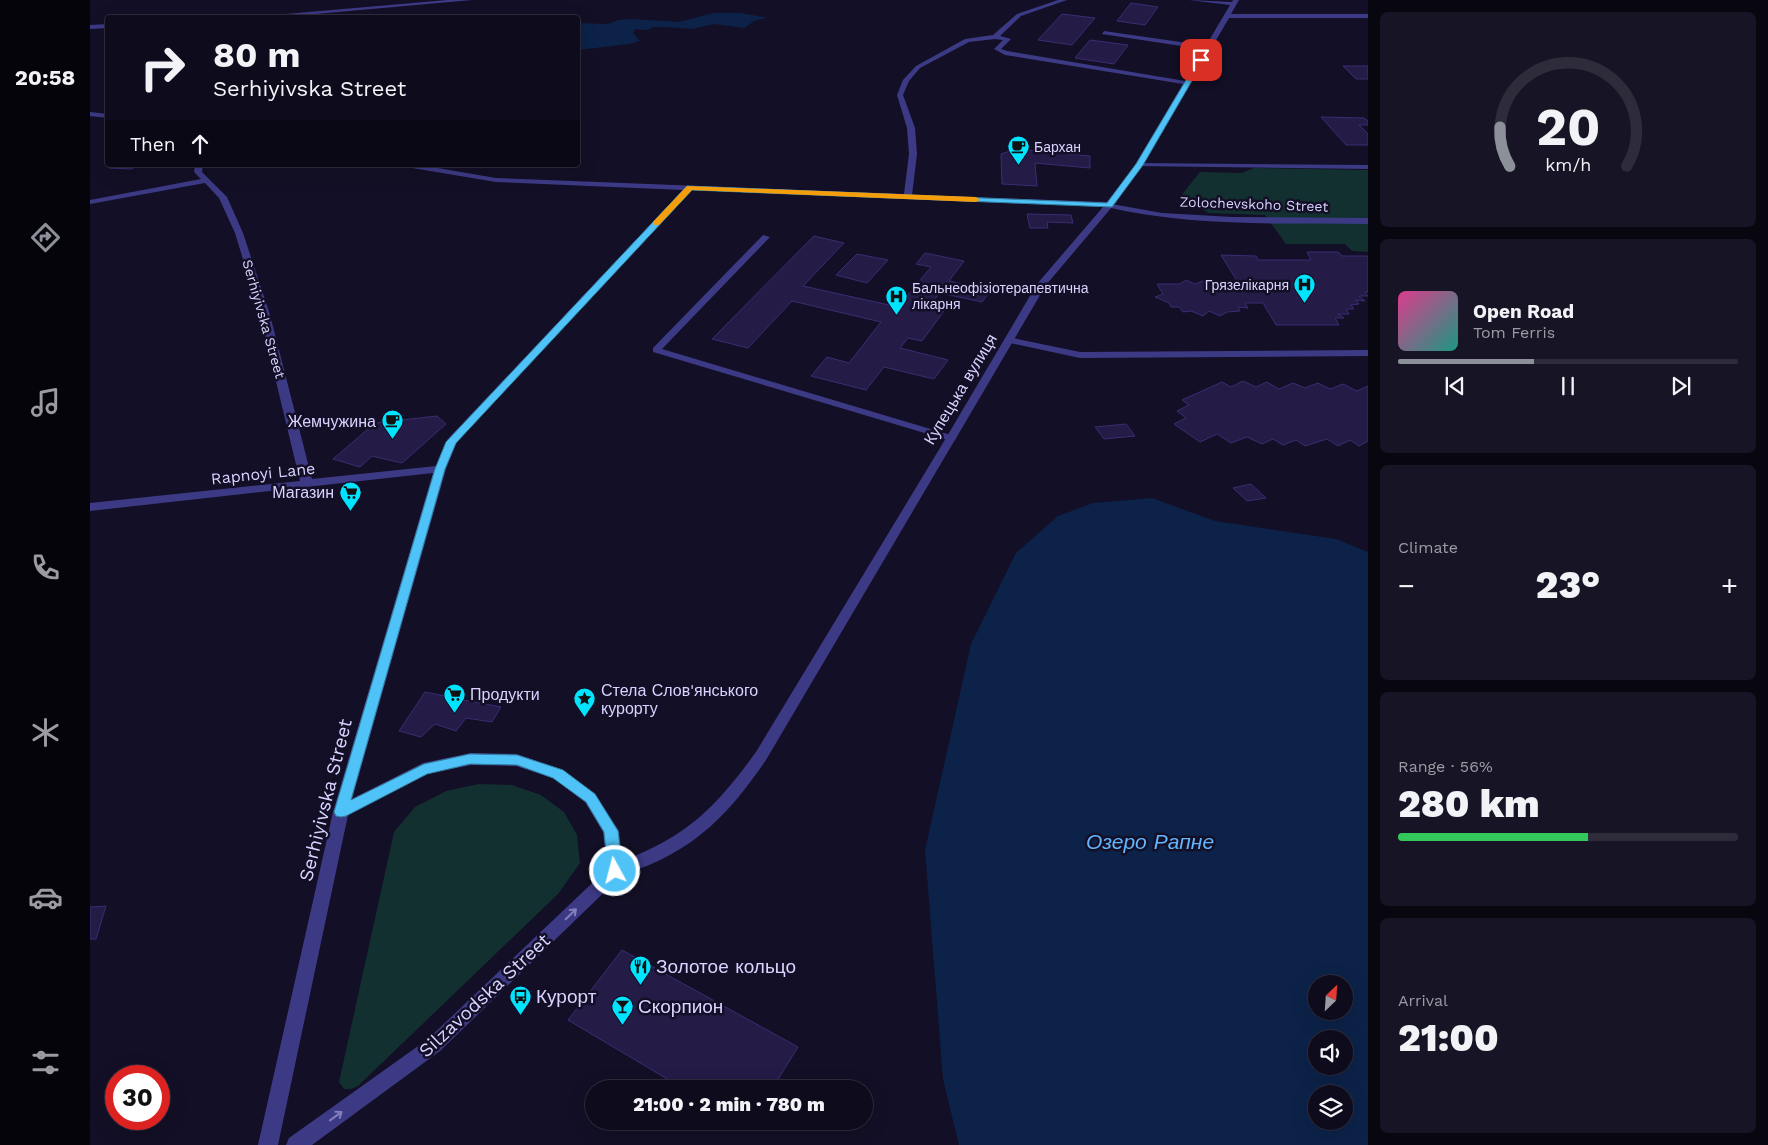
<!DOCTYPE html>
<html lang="en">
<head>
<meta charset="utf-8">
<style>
  :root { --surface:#0e0b1c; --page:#171425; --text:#f1f3f6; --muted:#9b9ba3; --line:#2e2b3b; --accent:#8c9099 }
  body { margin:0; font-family:"Work Sans",sans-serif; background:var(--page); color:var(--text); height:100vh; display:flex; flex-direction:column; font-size:19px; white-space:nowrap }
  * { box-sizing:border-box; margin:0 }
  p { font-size:16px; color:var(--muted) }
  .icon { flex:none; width:28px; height:28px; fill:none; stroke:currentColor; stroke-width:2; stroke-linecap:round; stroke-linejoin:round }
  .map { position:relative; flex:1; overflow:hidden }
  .panel { display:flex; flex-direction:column; gap:12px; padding:12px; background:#08060f; width:400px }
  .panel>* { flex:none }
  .banner { position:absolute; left:15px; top:15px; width:475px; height:152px; border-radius:5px; box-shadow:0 5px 20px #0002,0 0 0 1px var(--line); background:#0e0b1c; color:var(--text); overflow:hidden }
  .needle { width:32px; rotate:25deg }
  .controls { position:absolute; left:1218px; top:975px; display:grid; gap:10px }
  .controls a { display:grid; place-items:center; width:45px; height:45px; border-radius:50%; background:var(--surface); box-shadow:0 5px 20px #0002,0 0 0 1px var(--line); font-size:25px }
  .speed { position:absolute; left:15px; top:1065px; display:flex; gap:10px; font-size:25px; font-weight:700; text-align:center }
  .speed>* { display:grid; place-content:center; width:65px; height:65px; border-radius:50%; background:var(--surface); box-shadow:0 5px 20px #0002,0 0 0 1px var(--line); line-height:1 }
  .speed .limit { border:8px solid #d22; background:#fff; color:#111 }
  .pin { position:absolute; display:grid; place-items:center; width:42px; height:42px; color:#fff; margin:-21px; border-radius:10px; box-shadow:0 2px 8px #0006 }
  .me { position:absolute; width:55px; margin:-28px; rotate:353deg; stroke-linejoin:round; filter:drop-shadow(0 0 4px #0008) }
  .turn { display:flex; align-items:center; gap:18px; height:105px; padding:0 25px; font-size:22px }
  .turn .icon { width:65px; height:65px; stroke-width:2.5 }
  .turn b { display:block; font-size:35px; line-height:42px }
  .then { display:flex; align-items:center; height:48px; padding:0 25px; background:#0003; gap:10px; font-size:19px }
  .big { font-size:38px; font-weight:800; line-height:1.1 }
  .panel .tile { flex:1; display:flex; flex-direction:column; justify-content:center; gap:8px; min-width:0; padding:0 18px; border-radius:8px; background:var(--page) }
  .panel .dial { align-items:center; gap:0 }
  .dial svg { height:130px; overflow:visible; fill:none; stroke:var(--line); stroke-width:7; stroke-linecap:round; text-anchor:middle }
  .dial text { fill:var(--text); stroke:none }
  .song { display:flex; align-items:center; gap:15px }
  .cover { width:60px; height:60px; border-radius:8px; background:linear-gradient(135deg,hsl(330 70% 55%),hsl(170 70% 35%)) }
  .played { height:5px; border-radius:2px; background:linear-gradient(90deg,var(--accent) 40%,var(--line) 40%) }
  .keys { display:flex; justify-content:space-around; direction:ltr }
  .heat { display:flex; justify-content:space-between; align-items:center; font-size:28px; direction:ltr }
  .charge { height:8px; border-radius:4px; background:linear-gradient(90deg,#34c759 56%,var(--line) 0) }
  .trip { position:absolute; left:495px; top:1080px; width:288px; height:50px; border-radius:25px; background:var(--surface); box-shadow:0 5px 20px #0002,0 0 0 1px var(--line); font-weight:800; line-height:50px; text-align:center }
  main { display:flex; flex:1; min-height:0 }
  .dock { display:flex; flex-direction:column; width:90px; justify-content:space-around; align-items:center; background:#06040b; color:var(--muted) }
  .dock .icon { width:35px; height:35px }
  .dock .active { color:var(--accent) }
  .dock b { font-size:22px; color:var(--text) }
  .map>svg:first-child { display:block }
  .green { fill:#12302f }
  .water { fill:#0c2248; fill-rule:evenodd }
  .building { fill:#241b47; stroke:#3b2d73 }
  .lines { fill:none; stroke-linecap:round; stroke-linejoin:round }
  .service { fill:#3d3a85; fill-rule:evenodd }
  .pedestrian { fill:#3d3a85; fill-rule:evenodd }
  .minor { fill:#3d3a85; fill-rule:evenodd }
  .oneway { stroke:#837fbc }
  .route { fill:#4fc3f7; stroke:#337fa1 }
  .slow { fill:#f59e0b }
  .labels { text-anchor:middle; stroke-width:5; stroke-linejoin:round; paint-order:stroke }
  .far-poi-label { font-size:14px; fill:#d9d4ff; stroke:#130f26; text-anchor:start }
  .far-street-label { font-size:14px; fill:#d9d4ff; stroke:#130f26 }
  .street-label { font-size:16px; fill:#d9d4ff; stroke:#130f26 }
  .poi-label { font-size:16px; fill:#d9d4ff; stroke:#130f26; text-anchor:end }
  .near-street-label { font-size:19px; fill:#d9d4ff; stroke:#130f26 }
  .near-poi-label { font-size:19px; fill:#d9d4ff; stroke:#130f26; text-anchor:start }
  .near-water-label { font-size:21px; font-style:italic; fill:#62b6ff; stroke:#130f26 }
</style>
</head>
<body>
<main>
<nav class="dock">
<b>20:58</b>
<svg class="icon active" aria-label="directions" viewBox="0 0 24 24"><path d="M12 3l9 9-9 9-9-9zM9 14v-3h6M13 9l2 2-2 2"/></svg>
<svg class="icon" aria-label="music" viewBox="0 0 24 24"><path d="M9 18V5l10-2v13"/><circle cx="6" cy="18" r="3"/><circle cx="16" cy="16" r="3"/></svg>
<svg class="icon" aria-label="phone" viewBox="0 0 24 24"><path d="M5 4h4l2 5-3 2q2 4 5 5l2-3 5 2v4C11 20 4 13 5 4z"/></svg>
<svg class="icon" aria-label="climate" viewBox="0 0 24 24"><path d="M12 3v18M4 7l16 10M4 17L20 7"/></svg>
<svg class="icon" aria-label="car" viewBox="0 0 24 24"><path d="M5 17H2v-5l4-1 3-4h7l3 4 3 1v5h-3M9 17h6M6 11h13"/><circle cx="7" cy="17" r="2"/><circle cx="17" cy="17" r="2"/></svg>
<svg class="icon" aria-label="filters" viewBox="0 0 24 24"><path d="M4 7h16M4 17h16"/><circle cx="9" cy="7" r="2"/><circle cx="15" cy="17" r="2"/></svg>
</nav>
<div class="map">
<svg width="1278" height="1145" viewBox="0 0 1278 1145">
  <rect width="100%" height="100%" fill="#130f26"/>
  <!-- green -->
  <path class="green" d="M1164,168L1278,170V252L1262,251L1255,244H1196L1175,215L1119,213L1090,197L1110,172L1152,173Z
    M389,784L422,785L451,795L474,812L487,835L490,863L468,894L268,1086L261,1089H254L249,1082L304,832L325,807L356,791Z"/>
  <!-- water -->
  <path class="water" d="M623,13H651L678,18L666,20L654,28L624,24L602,29L576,27H563L557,30L545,29L543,33L550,41L539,44L488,50V23L517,24L529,20L543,19L589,22Z
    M1062,498L1125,521L1246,539L1278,552V1145H869L853,1079L835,850L881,644L926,553L968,516L1003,503ZM1226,984H1254V1011H1226ZM1226,1039H1254V1066H1226ZM1226,1094H1254V1121H1226Z"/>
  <!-- building -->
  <path class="building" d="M1041,3L1068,7L1055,25L1027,21Z
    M972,14L1005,18L982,45L948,40Z
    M1000,40L1038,45L1024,64L985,58Z
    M1253,66H1278V79H1266Z
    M1231,117L1274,118L1278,121V125H1269L1278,134V145H1256Z
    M926,149L1000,156V168L945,163L947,186L912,184L911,154Z
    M22,165H47L42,169L19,168Z
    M937,214L981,215L983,223L957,222L958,228H940Z
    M724,236L754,243L713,286L808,307L841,267L826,264L835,253L874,261L859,281L901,290L892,302L850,293L841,304L856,308L832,341L818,338L810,348L858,360L844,379L794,367L776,390L721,376L737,357L759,363L791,322L702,301L658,348L622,339Z
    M1217,252H1248L1252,256H1278V292H1275L1278,296H1269L1275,301L1266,300L1269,304L1261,305L1264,309H1256L1259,314H1248L1254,318H1245L1249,325H1186L1173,303H1155L1158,308L1148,307L1150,311L1137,312L1130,316L1119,311L1113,316L1101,311L1093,312L1089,307H1081L1079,303L1065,297L1073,294L1067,284H1090L1096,280L1105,284L1113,281L1123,285L1149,284L1131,255L1166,256L1168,260H1221Z
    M767,254L798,260L777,283L746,275Z
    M1153,381L1166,387L1177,382L1189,389L1203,383L1215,388L1228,383L1240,389L1253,384L1267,391L1278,386V441L1269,446L1260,440L1248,446L1237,439L1215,446L1206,440L1193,445L1183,439L1172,444L1157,437L1141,443L1127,434L1110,442L1084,424L1096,418L1087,411L1099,405L1092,400L1132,382L1141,387Z
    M347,416L356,424L312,463L282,456L270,467L243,459L285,423Z
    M1036,424L1045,436L1014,439L1005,427Z
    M1161,484L1176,498L1157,501L1143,488Z
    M335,692L379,701L411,707L402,722L376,718L366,731L345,724L331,737L309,731Z
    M16,906L6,939H0V907Z
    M532,950L708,1047L682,1089H594L478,1020Z"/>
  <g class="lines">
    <!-- service -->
    <path class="service" d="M1014,31L1118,46L1121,48L1118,50L1012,34Z
      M1049,163L1278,165V169L1047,166V164Z
      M673,235L680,237L572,349L864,436L866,438L864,440H858L563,352V348Z"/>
    <!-- pedestrian -->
    <path class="pedestrian" d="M1016,203L1072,213L1142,217L1278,218V224C1191,223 1102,227 1016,207Z
      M918,337L990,352L1278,350V356L990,358L915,342V338Z
      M861,435L866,438L676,760C640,812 609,846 549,869C539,872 529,879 519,876L517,871L519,866C592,840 621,814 666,752L856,438Z"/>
    <!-- minor -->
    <path class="minor" d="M357,0H382L181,18H149Z
      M968,0H977L931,16L910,36L921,39L911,49L917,51L1095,81L1140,5L1099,0L1142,2L1143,0H1149L1141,14H1278V18H1139L1053,165L1022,207L956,285L865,440L861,441L856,438L947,284L1013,207L601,190L366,443L356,469L262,799L333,763L381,753L427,754L473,770L505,794L529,831L533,871L531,876L350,1051L222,1145H196L199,1138L338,1039L517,869L513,832L495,802L463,778L426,766L381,765L337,774L258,815L188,1145H168L243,812L343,473L0,511V503L210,481L170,315L145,233L129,198L115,183L0,204V200L111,179L104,172L105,165H113L112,172L137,197L153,233L180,315L222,479L346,466L357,440L593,190L406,182L316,167L312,165H330L406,178L814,194L819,154L817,128L807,95L813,80L826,66L875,39L903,35L927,14ZM905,39L913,40L904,49L915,55L1093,84L1046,164L1017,202L822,195L827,154L825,128L813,95L819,81L830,68L879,42Z
      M18,24V28L0,29V25Z
      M0,112L18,114V118L0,116Z"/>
  </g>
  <!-- one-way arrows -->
  <defs><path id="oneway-shaft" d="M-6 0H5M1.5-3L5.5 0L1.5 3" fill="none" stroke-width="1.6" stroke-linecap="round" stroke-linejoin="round" transform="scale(1.25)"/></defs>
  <g class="oneway">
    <use href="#oneway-shaft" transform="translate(481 914) rotate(-44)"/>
    <use href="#oneway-shaft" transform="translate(246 1116) rotate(-36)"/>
  </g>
  <!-- route -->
  <path class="route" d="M1111,58L1114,60L1053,165L1022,207L602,190L366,443L355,469L261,800L334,764L380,754L427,755L473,770L505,794L528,831L533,871L531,875L525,877L520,875L518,871L514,832L496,802L463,778L427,765L380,764L337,774L256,816L251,817L246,816L244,812L345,469L356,442L597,186L1017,203L1046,164L1108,60Z"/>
  <!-- slow -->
  <path class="slow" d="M597,186L886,197L890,200L886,202L602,190L569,225H563V222Z"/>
  <!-- icons -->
  <defs>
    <symbol id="cafe-pin" viewBox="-11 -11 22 30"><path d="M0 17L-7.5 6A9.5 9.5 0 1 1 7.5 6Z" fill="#00e5ff" stroke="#130f26"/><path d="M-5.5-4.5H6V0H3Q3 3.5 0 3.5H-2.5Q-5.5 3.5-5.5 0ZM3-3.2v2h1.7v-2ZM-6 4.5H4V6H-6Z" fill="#111"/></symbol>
    <symbol id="hospital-pin" viewBox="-11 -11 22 30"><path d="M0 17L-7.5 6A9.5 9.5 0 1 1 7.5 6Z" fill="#00e5ff" stroke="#130f26"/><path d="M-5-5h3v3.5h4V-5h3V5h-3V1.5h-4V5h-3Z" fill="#111"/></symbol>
    <symbol id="supermarket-pin" viewBox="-11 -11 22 30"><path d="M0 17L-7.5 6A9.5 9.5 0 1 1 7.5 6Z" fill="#00e5ff" stroke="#130f26"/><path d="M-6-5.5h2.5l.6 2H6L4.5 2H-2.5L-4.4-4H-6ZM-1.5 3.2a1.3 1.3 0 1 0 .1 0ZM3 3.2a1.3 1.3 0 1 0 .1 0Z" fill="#111"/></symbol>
    <symbol id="sight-pin" viewBox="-11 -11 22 30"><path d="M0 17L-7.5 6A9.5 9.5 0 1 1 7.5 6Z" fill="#00e5ff" stroke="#130f26"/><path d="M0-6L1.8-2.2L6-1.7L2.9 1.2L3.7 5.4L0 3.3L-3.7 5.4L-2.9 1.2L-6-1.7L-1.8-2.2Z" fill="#111"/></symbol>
    <symbol id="restaurant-pin" viewBox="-11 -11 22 30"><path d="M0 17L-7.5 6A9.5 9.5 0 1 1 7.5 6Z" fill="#00e5ff" stroke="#130f26"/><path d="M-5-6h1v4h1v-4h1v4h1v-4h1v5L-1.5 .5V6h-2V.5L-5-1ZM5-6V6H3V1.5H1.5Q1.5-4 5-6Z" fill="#111"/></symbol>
    <symbol id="bus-pin" viewBox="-11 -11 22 30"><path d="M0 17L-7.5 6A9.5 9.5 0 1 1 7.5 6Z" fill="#00e5ff" stroke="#130f26"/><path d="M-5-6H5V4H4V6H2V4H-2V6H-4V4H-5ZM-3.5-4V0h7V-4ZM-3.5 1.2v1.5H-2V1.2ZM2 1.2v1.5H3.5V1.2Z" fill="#111"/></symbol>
    <symbol id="bar-pin" viewBox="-11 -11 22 30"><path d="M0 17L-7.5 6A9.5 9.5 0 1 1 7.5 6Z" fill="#00e5ff" stroke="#130f26"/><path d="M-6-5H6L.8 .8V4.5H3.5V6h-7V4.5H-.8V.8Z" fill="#111"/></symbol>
  </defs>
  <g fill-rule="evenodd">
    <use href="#cafe-pin" x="916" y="134" width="25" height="34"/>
    <use href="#hospital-pin" x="1202" y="272" width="25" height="34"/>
    <use href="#hospital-pin" x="794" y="284" width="25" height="34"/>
    <use href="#cafe-pin" x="290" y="408" width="25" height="34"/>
    <use href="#supermarket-pin" x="248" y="480" width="25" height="34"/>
    <use href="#supermarket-pin" x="352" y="682" width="25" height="34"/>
    <use href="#sight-pin" x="482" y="686" width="25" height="34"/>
    <use href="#restaurant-pin" x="538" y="954" width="25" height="34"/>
    <use href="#bus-pin" x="418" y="984" width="25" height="34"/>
    <use href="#bar-pin" x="520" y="994" width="25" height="34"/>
  </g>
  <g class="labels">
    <!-- far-poi labels -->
    <g class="far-poi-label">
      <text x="944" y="152">Бархан</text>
      <text x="1199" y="290" text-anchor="end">Грязелікарня</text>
      <text x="822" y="293">Бальнеофізіотерапевтична<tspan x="822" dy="16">лікарня</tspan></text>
    </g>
    <!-- far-street labels -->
    <g class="far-street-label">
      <text transform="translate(1164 204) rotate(2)" y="5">Zolochevskoho Street</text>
      <text transform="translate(174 319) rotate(74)" y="5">Serhiyivska Street</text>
    </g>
    <!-- street labels -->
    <g class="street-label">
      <text transform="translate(870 389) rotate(-59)" y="6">Купецька вулиця</text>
      <text transform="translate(173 473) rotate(-6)" y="6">Rapnoyi Lane</text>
    </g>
    <!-- poi labels -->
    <g class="poi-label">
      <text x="286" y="427">Жемчужина</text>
      <text x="244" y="498">Магазин</text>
      <text x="511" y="696" text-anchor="start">Стела Слов'янського<tspan x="511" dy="18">курорту</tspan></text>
      <text x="380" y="700" text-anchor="start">Продукти</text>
    </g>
    <!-- near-street labels -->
    <g class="near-street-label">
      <text transform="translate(235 800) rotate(-76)" y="7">Serhiyivska Street</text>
      <text transform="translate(394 995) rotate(-43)" y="7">Silzavodska Street</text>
    </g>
    <!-- near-poi labels -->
    <g class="near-poi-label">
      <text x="566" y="973">Золотое кольцо</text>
      <text x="446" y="1003">Курорт</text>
      <text x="548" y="1013">Скорпион</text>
    </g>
    <!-- near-water labels -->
    <g class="near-water-label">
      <text x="1060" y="849">Озеро Рапне</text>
    </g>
  </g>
</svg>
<div class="controls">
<a><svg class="needle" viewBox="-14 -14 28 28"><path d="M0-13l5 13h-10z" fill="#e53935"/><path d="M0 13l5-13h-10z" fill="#9b9ba3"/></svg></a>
<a><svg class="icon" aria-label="sound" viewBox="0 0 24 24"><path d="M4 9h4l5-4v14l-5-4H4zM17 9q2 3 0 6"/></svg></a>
<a><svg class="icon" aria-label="layers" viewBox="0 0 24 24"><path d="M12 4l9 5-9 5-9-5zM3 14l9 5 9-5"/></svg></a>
</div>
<div class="speed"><div class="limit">30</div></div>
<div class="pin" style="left:1111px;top:60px;background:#d93025"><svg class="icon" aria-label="arrive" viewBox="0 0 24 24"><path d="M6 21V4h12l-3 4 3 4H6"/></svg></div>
<svg class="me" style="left:525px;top:871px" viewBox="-20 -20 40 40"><circle r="17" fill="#4fc3f7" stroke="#fff" stroke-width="3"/><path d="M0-11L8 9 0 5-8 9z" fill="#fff"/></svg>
<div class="trip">21:00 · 2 min · 780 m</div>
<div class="banner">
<div class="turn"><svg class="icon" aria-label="right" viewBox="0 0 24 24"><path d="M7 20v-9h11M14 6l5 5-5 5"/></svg><div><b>80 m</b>Serhiyivska Street</div></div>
<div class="then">Then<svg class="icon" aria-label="ahead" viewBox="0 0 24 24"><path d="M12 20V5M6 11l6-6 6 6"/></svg></div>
</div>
</div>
<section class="panel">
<div class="tile dial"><svg viewBox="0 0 100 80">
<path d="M14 69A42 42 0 1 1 86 69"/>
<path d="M14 69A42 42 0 0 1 8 45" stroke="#8c9099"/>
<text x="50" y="56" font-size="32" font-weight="700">20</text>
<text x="50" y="72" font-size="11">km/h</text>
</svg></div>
<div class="tile">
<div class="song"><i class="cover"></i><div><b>Open Road</b><p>Tom Ferris</p></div></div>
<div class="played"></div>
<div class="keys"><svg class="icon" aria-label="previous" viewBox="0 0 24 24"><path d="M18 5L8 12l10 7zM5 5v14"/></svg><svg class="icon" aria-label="pause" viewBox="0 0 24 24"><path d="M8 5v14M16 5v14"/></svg><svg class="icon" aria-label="next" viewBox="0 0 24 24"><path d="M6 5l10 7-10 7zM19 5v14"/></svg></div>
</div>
<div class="tile"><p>Climate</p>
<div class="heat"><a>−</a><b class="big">23°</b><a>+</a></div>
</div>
<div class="tile"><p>Range · 56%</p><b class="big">280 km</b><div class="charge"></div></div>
<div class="tile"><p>Arrival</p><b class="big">21:00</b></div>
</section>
</main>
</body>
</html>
